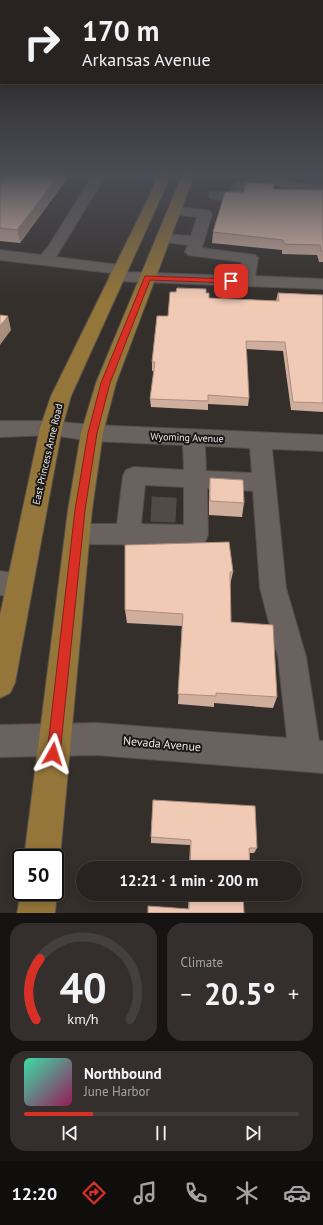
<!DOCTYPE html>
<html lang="en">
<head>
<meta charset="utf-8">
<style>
  :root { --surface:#282320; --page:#342f2d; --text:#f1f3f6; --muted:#a5a4a5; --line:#44403e; --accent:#d93025 }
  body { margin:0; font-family:"PT Sans",sans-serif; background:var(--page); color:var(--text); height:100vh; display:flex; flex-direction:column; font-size:15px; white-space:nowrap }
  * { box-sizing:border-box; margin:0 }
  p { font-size:13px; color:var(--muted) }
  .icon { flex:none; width:22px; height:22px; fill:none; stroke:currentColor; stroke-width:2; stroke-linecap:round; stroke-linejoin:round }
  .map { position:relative; height:913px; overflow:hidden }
  .sheet { display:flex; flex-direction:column; gap:10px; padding:10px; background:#161312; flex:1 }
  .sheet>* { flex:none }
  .banner { position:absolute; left:0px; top:0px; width:323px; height:84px; box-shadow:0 2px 10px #0003,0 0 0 1px var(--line); background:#282320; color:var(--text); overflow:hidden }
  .speed { position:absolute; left:12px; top:849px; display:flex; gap:8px; font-size:20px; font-weight:700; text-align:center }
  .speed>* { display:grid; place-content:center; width:52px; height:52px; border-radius:50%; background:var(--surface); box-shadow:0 2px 10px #0003,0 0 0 1px var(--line); line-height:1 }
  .speed .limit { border:2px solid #111; border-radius:6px; background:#fff; color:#111 }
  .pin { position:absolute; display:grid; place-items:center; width:34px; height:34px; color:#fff; margin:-17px; border-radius:8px; box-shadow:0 2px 6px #0006 }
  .me { position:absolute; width:44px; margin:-22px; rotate:6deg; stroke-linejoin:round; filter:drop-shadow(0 0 3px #0008) }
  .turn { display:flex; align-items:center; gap:14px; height:84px; padding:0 16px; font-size:18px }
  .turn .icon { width:52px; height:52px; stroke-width:2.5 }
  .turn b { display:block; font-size:28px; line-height:34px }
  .big { font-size:30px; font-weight:700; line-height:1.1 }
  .sheet .card { flex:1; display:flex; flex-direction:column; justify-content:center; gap:6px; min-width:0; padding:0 14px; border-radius:16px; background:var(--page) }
  .sheet .dial { align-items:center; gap:0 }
  .dial svg { height:104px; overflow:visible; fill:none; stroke:var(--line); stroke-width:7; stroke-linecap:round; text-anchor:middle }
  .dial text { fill:var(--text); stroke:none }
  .song { display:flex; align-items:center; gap:12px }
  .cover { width:48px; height:48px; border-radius:6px; background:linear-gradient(135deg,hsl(160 70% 55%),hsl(330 70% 35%)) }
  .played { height:4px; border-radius:2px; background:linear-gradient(90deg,var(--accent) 25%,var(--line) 25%) }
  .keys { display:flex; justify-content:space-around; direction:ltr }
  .heat { display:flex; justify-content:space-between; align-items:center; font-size:22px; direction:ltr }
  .sheet .tiles { flex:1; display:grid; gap:10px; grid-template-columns:1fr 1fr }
  .card:last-child { grid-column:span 2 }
  .trip { position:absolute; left:76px; top:861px; width:226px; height:40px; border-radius:20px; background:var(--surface); box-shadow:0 2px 10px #0003,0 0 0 1px var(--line); font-weight:700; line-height:40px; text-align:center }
  .menu { display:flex; height:64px; justify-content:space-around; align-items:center; background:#100e0d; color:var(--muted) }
  .menu .icon { width:28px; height:28px }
  .menu .on { color:var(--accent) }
  .menu b { font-size:18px; color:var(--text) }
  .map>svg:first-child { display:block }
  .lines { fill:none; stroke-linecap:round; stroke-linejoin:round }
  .minor-tunnel { stroke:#514b47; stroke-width:25; stroke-dasharray:25 12; stroke-linecap:butt }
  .minor-casing { stroke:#534e4b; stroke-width:2 }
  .major-casing { stroke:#534e4b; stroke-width:2 }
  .minor { fill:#69625e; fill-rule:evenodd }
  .major { fill:#94753a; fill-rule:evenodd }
  .wall { fill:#cfae9d }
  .shaded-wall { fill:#a98d7f }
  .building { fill:#f1cab6; stroke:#a98d7f }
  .route { fill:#d93025; stroke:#8d1f18 }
  .labels { text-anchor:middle; stroke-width:4; stroke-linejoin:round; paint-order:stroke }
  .street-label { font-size:10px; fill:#eeeae8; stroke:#1a1716 }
  .near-street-label { font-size:12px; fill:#eeeae8; stroke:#1a1716 }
</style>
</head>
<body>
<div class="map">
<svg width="323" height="913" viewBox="0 0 323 913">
  <rect width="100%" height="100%" fill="#352f2b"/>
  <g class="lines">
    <!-- minor-tunnel -->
    <path class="minor-tunnel" d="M163,522L165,481"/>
    <defs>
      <path id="minor" d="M74,173H100L104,178L56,257L120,265L126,267L128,270L127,272L239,276L242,262L188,255L185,252L188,245L158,241L156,238L158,235L163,234L191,236L197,217L169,214L167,211L169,208L174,207L205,210L210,211L212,214L202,248L255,255L258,258L255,276L323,279V289L117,281L111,279L109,276L111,273L0,260V250L41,255L48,247L91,178L76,176Z
        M266,173H278C283,185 311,184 323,184V192L296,191L276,185L245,189L240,199C231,201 219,200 210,198L208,195L210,192H230L235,183L268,178Z
        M0,421H51L92,425L323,435V451L272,449L286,588L306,657L319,741H323V773L97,755L0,757V725L97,723L287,738L278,657L260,588L253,491L207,488L208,535L205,542L196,545L78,544L69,541L66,534L69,527L78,524H117L123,476L126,470L134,467L184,470L183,445L92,441L51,435L0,437ZM205,446L250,448L252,473L206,471ZM145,485L184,487V525L141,524Z
        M0,571L19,574L28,578L32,586L28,594L19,598L0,595Z"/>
      <path id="major" d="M158,173H170L167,184L71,396L62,428L15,683L10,693L0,698V615L40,428L51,396L141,213L155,184Z
        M183,173H195L116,383L103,433L92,510L60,858L55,869V858H24L68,510L81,433L96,383Z
        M55,887L57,892L55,913H17L21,892H55Z"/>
    </defs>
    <!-- minor casing -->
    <use href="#minor" class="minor-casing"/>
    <!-- major casing -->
    <use href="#major" class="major-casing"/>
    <!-- minor -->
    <use href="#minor" class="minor"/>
    <!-- major -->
    <use href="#major" class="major"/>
  </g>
  <!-- wall -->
  <path class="wall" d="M0,173H67V179L20,243L0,241Z
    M273,189L323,190V262H319L317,255L282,254V250L212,243L213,232L244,192Z
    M206,293L209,298L276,301L278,293L323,295V412L291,410L283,351L246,349L249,398L248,406L208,404V410L151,407L150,399L154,371H152V362L168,316Z
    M210,478L244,503L242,517L209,515V492Z
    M125,545L233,572L230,585L231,622L277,697L273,708L214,703V707L178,704L182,626L127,623L125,610Z
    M153,800L257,848L254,853H249L250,868H189L190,845L151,843V837Z
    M189,894H243L188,909Z"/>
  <!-- shaded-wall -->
  <path class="shaded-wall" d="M61,173H67V179L20,243L17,230Z
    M8,316L11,330L0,345V326Z"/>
  <!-- building -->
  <path class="building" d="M0,173H61L17,230L0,228Z
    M246,183L274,184L273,189L323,190V251H321L320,245L284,244L283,240L213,232L225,192H244Z
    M177,288L206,289V293H209V298L279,301L278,293L323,295V403L293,402L285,342L246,341L249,398L208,395V401L150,399L155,362H152L157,316H168L170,292H176Z
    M0,315L8,316L0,326Z
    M210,478L243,480L244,503L210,501Z
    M229,542L233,572H230L231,622L273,625L277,697L216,693V696L178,694L183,614L125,610V545Z
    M153,800L255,806L257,848H249L250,868H190L191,840L151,837Z
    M189,894H243L244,913H148V906L189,909Z"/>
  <!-- sky -->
  <linearGradient id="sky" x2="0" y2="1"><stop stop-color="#1d1a18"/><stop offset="0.58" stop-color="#4b4d55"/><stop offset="1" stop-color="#4b4d55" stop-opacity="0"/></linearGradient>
  <rect width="323" height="300" fill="url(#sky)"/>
  <!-- route -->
  <path class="route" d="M145,276L231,279L235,281L231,283L150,280L110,383L97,433L85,510L60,754L58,759L53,761L49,759L47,754L75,510L88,433L101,383Z"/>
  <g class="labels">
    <!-- street labels -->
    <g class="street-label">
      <text transform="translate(187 437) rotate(2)" y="4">Wyoming Avenue</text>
      <text transform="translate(47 454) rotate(-77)" y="4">East Princess Anne Road</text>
    </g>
    <!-- near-street labels -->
    <g class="near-street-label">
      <text transform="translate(162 744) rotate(5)" y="4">Nevada Avenue</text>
    </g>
  </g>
</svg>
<div class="speed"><div class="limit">50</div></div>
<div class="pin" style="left:231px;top:281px;background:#d93025"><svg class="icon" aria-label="arrive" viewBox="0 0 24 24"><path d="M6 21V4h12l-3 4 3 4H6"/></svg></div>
<svg class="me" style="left:53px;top:754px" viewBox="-20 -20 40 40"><path d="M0-17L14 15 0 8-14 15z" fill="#d93025" stroke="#fff" stroke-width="4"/></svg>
<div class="trip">12:21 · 1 min · 200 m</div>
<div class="banner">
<div class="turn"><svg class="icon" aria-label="right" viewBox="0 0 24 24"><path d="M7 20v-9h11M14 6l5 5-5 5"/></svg><div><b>170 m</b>Arkansas Avenue</div></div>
</div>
</div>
<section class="sheet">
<div class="tiles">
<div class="card dial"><svg viewBox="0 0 100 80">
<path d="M14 69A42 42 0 1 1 86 69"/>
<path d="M14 69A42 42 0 0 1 17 22" stroke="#d93025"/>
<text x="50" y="56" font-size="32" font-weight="700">40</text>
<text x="50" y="72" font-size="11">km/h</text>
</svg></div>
<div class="card"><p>Climate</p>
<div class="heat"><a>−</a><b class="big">20.5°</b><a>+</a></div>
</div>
<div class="card">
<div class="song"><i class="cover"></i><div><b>Northbound</b><p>June Harbor</p></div></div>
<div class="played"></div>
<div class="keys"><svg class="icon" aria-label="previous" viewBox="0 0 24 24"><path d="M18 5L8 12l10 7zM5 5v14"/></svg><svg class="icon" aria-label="pause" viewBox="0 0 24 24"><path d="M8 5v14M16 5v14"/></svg><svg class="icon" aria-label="next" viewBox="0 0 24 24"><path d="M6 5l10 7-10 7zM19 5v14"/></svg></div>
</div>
</div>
</section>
<nav class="menu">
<b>12:20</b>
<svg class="icon on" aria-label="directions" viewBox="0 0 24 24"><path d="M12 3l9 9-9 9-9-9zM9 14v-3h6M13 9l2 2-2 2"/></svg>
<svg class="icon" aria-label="music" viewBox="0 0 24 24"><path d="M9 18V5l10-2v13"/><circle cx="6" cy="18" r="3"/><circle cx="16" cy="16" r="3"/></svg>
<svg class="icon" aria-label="phone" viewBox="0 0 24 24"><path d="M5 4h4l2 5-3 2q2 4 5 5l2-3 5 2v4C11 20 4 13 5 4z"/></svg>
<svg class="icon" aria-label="climate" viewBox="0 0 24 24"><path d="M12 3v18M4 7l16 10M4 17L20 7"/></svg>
<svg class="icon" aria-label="car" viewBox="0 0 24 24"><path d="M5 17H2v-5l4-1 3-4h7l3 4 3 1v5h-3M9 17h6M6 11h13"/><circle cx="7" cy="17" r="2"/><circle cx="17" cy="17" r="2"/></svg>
</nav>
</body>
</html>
